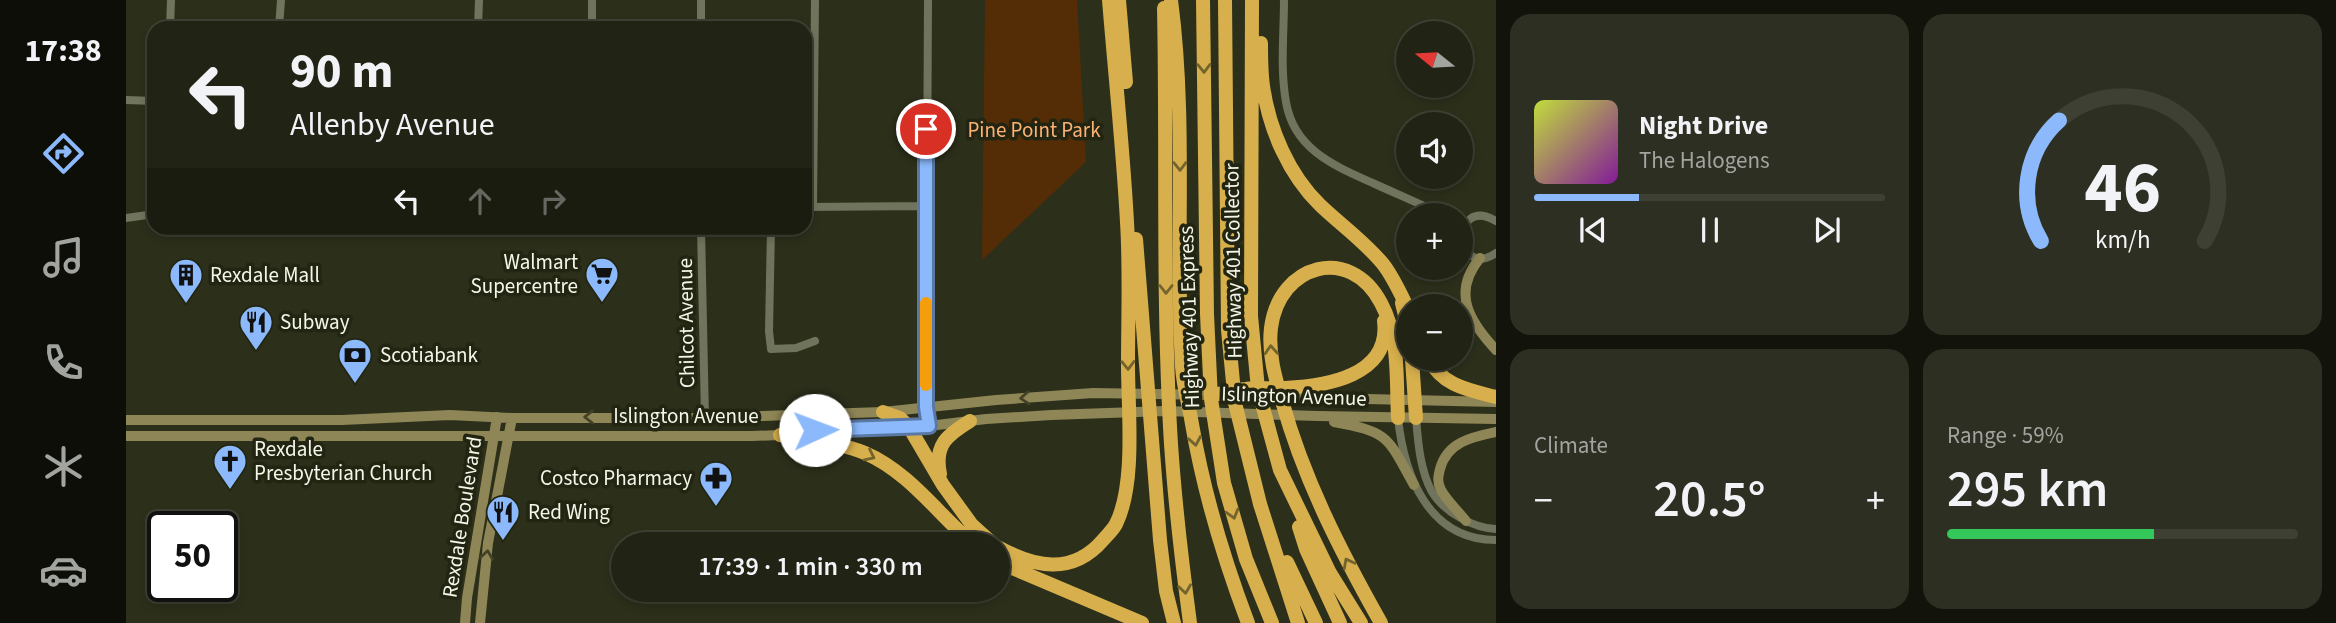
<!DOCTYPE html>
<html lang="en">
<head>
<meta charset="utf-8">
<style>
  :root { --surface:#212314; --page:#2d2f22; --text:#f1f3f6; --muted:#a2a4a0; --line:#3e4034; --accent:#8bb9fc }
  body { margin:0; font-family:"Source Sans 3",sans-serif; background:var(--page); color:var(--text); height:100vh; display:flex; flex-direction:column; font-size:26px; white-space:nowrap }
  * { box-sizing:border-box; margin:0 }
  p { font-size:23px; color:var(--muted) }
  .icon { flex:none; width:38px; height:38px; fill:none; stroke:currentColor; stroke-width:2; stroke-linecap:round; stroke-linejoin:round }
  .map { position:relative; flex:1; overflow:hidden }
  .details { display:flex; flex-direction:column; gap:14px; padding:14px; background:#12130b; width:840px }
  .details>* { flex:none }
  .banner { position:absolute; left:21px; top:21px; width:665px; height:214px; border-radius:21px; box-shadow:0 4px 10px #0003,0 0 0 2px var(--line); background:#212314; color:var(--text); overflow:hidden }
  .needle { width:46px; rotate:288deg }
  .buttons { position:absolute; left:1270px; top:21px; display:grid; gap:14px }
  .buttons a { display:grid; place-items:center; width:77px; height:77px; border-radius:50%; background:var(--surface); box-shadow:0 4px 10px #0003,0 0 0 2px var(--line); font-size:35px }
  .speed { position:absolute; left:21px; top:511px; display:flex; gap:14px; font-size:35px; font-weight:700; text-align:center }
  .speed>* { display:grid; place-content:center; width:91px; height:91px; border-radius:50%; background:var(--surface); box-shadow:0 4px 10px #0003,0 0 0 2px var(--line); line-height:1 }
  .speed .limit { border:4px solid #111; border-radius:10px; background:#fff; color:#111 }
  .pin { position:absolute; display:grid; place-items:center; width:60px; height:60px; color:#fff; margin:-30px; border:4px solid #fff; border-radius:50%; box-shadow:0 2px 7px #0007 }
  .me { position:absolute; width:77px; margin:-38px; rotate:88deg; stroke-linejoin:round; filter:drop-shadow(0 0 5px #0008) }
  .turn { display:flex; align-items:center; gap:24px; height:147px; padding:0 28px; font-size:32px }
  .turn .icon { width:91px; height:91px; stroke-width:2.5 }
  .turn b { display:block; font-size:49px; line-height:60px }
  .lanes { display:flex; align-items:center; height:66px; padding:0 28px; background:#0003; justify-content:center; gap:35px; direction:ltr }
  .lanes .off { opacity:.35 }
  .big { font-size:52px; font-weight:600; line-height:1.1 }
  .details .widget { flex:1; display:flex; flex-direction:column; justify-content:center; gap:10px; min-width:0; padding:0 24px; border-radius:21px; background:var(--page) }
  .details .dial { align-items:center; gap:0 }
  .dial svg { height:182px; overflow:visible; fill:none; stroke:var(--line); stroke-width:7; stroke-linecap:round; text-anchor:middle }
  .dial text { fill:var(--text); stroke:none }
  .song { display:flex; align-items:center; gap:21px }
  .cover { width:84px; height:84px; border-radius:10px; background:linear-gradient(135deg,hsl(70 70% 55%),hsl(290 70% 35%)) }
  .played { height:7px; border-radius:4px; background:linear-gradient(90deg,var(--accent) 30%,var(--line) 30%) }
  .keys { display:flex; justify-content:space-around; direction:ltr }
  .heat { display:flex; justify-content:space-between; align-items:center; font-size:38px; direction:ltr }
  .charge { height:10px; border-radius:5px; background:linear-gradient(90deg,#34c759 59%,var(--line) 0) }
  .details .tiles { flex:1; display:grid; gap:14px; grid-template-columns:repeat(2,1fr) }
  .trip { position:absolute; left:485px; top:532px; width:399px; height:70px; border-radius:35px; background:var(--surface); box-shadow:0 4px 10px #0003,0 0 0 2px var(--line); font-weight:600; line-height:70px; text-align:center }
  main { display:flex; flex:1; min-height:0 }
  .tab-bar { display:flex; flex-direction:column; width:126px; justify-content:space-around; align-items:center; background:#0d0e08; color:var(--muted) }
  .tab-bar .icon { width:49px; height:49px }
  .tab-bar .current { color:var(--accent) }
  .tab-bar b { font-size:32px; color:var(--text) }
  .map>svg:first-child { display:block }
  .green { fill:#542d07 }
  .lines { fill:none; stroke-linecap:round; stroke-linejoin:round }
  .minor { stroke:#70745c; stroke-width:8 }
  .secondary { stroke:#8f8657; stroke-width:10 }
  .motorway { stroke:#d7af4c; stroke-width:14 }
  .oneway { stroke:#73632c }
  .oneway2 { stroke:#434226 }
  .route-casing { stroke:#5a78a4; stroke-width:18 }
  .route { stroke:#8bb9fc; stroke-width:12 }
  .slow { stroke:#f59e0b; stroke-width:12 }
  .labels { text-anchor:middle; stroke-width:7; stroke-linejoin:round; paint-order:stroke }
  .park-label { font-size:21px; fill:#fdb174; stroke:#222511 }
  .street-label { font-size:21px; fill:#f4f6e9; stroke:#222511 }
  .poi-label { font-size:21px; fill:#f4f6e9; stroke:#222511; text-anchor:start }
</style>
</head>
<body>
<main>
<nav class="tab-bar">
<b>17:38</b>
<svg class="icon current" aria-label="directions" viewBox="0 0 24 24"><path d="M12 3l9 9-9 9-9-9zM9 14v-3h6M13 9l2 2-2 2"/></svg>
<svg class="icon" aria-label="music" viewBox="0 0 24 24"><path d="M9 18V5l10-2v13"/><circle cx="6" cy="18" r="3"/><circle cx="16" cy="16" r="3"/></svg>
<svg class="icon" aria-label="phone" viewBox="0 0 24 24"><path d="M5 4h4l2 5-3 2q2 4 5 5l2-3 5 2v4C11 20 4 13 5 4z"/></svg>
<svg class="icon" aria-label="climate" viewBox="0 0 24 24"><path d="M12 3v18M4 7l16 10M4 17L20 7"/></svg>
<svg class="icon" aria-label="car" viewBox="0 0 24 24"><path d="M5 17H2v-5l4-1 3-4h7l3 4 3 1v5h-3M9 17h6M6 11h13"/><circle cx="7" cy="17" r="2"/><circle cx="17" cy="17" r="2"/></svg>
</nav>
<div class="map">
<svg width="1370" height="623" viewBox="0 0 1370 623">
  <rect width="100%" height="100%" fill="#2c2f1a"/>
  <!-- green -->
  <path class="green" d="M859,0H951L960,162L856,260Z"/>
  <g class="lines">
    <!-- minor -->
    <path class="minor" d="M802,0L800,395L803,426
      M1158,0C1158,33 1154,69 1160,102C1168,150 1209,166 1249,184C1271,194 1292,203 1313,213L1329,215
      M44,28L45,0
      M153,28L155,0
      M352,28L353,0
      M466,28V0
      M575,28V0
      M0,100L28,101
      M679,207L800,206
      M687,207L689,0
      M0,218L28,214
      M1370,221C1324,194 1328,281 1370,253
      M575,228L579,418
      M645,228L643,331L645,349L670,348L689,341
      M1272,418C1278,475 1302,540 1370,540
      M1290,418C1292,442 1294,470 1306,492C1318,512 1347,528 1370,529"/>
    <!-- secondary -->
    <path class="secondary" d="M1354,258C1325,293 1344,322 1370,350
      M1110,396L1370,402
      M0,420H216L324,415L386,418H579L757,412L870,400L967,393L1091,395
      M1208,422C1264,432 1261,437 1288,485
      M0,436H626L654,435L689,430L803,426L860,419L925,415L1039,411L1192,416L1370,419
      M1340,521C1332,511 1321,501 1315,490C1311,482 1312,477 1314,469C1321,442 1346,437 1370,432
      M339,623L341,598L371,417
      M354,623L362,543L386,418"/>
    <!-- motorway -->
    <path class="motorway" d="M993,0L1000,82
      M1045,0C1061,121 1049,245 1056,366C1057,386 1063,405 1066,424C1078,494 1097,557 1122,623
      M1077,0L1081,314L1085,399L1098,483L1120,559L1146,623
      M1099,0L1102,330L1109,403L1134,504L1172,623
      M1126,0L1125,316L1132,389L1154,470L1204,573L1235,623
      M1038,8C1041,153 1036,299 1045,444C1049,504 1056,563 1064,623
      M1135,43C1135,57 1135,72 1137,86C1143,129 1163,175 1194,205C1215,225 1239,242 1257,264C1268,278 1275,295 1283,311
      M1010,239L1034,540L1040,591L1048,623
      M1276,303L1283,332
      M1286,359L1290,418
      M1303,359C1316,386 1343,390 1370,397
      M1088,395C1098,393 1109,390 1120,389C1133,387 1146,389 1159,388C1200,386 1265,376 1258,321
      M757,412L774,418L783,427L817,485L846,525L867,544
      M654,435C682,440 712,442 739,453C783,472 812,514 847,544
      M814,474C808,445 821,435 844,421
      M1173,527L1180,549L1214,623
      M872,547C908,567 946,576 977,540C981,535 987,530 990,524C1010,484 1002,410 1002,366C1002,318 1004,270 1001,222C997,148 989,74 983,0
      M872,562L1016,623
      M1161,562L1190,623
      M1255,623C1215,552 1178,480 1156,401C1149,377 1142,353 1145,328C1153,264 1224,244 1255,303C1274,338 1270,380 1272,418"/>
  </g>
  <!-- one-way arrows -->
  <defs><path id="oneway-chevron" d="M-2-3.5L2.5 0L-2 3.5" fill="none" stroke-width="1.6" stroke-linecap="round" stroke-linejoin="round" transform="scale(1.75)"/></defs>
  <g class="oneway">
    <use href="#oneway-chevron" transform="translate(1078 68) rotate(89)"/>
    <use href="#oneway-chevron" transform="translate(1054 166) rotate(89)"/>
    <use href="#oneway-chevron" transform="translate(1040 289) rotate(90)"/>
    <use href="#oneway-chevron" transform="translate(1145 350) rotate(-93)"/>
    <use href="#oneway-chevron" transform="translate(1002 365) rotate(89)"/>
    <use href="#oneway-chevron" transform="translate(1069 441) rotate(80)"/>
    <use href="#oneway-chevron" transform="translate(744 456) rotate(26)"/>
    <use href="#oneway-chevron" transform="translate(1107 514) rotate(74)"/>
    <use href="#oneway-chevron" transform="translate(1222 563) rotate(-118)"/>
    <use href="#oneway-chevron" transform="translate(1059 589) rotate(82)"/>
  </g>
  <g class="oneway2">
    <use href="#oneway-chevron" transform="translate(899 398) rotate(176)"/>
    <use href="#oneway-chevron" transform="translate(463 417) rotate(-180)"/>
    <use href="#oneway-chevron" transform="translate(361 555) rotate(-82)"/>
  </g>
  <g class="lines">
    <defs>
      <path id="route" d="M689,430L803,426L800,407V129"/>
    </defs>
    <!-- route casing -->
    <use href="#route" class="route-casing"/>
    <!-- route -->
    <use href="#route" class="route"/>
    <!-- slow -->
    <path class="slow" d="M800,303V385"/>
  </g>
  <!-- icons -->
  <defs>
    <symbol id="supermarket-pin" viewBox="-11 -11 22 30"><path d="M0 17L-7.5 6A9.5 9.5 0 1 1 7.5 6Z" fill="#8bb9fc" stroke="#222511"/><path d="M-6-5.5h2.5l.6 2H6L4.5 2H-2.5L-4.4-4H-6ZM-1.5 3.2a1.3 1.3 0 1 0 .1 0ZM3 3.2a1.3 1.3 0 1 0 .1 0Z" fill="#111"/></symbol>
    <symbol id="building-pin" viewBox="-11 -11 22 30"><path d="M0 17L-7.5 6A9.5 9.5 0 1 1 7.5 6Z" fill="#8bb9fc" stroke="#222511"/><path d="M-4-6H4V6H1V3H-1V6H-4ZM-2.5-4.3h1.7v1.8h-1.7ZM.8-4.3h1.7v1.8H.8ZM-2.5-1h1.7V.8h-1.7ZM.8-1h1.7V.8H.8Z" fill="#111"/></symbol>
    <symbol id="restaurant-pin" viewBox="-11 -11 22 30"><path d="M0 17L-7.5 6A9.5 9.5 0 1 1 7.5 6Z" fill="#8bb9fc" stroke="#222511"/><path d="M-5-6h1v4h1v-4h1v4h1v-4h1v5L-1.5 .5V6h-2V.5L-5-1ZM5-6V6H3V1.5H1.5Q1.5-4 5-6Z" fill="#111"/></symbol>
    <symbol id="bank-pin" viewBox="-11 -11 22 30"><path d="M0 17L-7.5 6A9.5 9.5 0 1 1 7.5 6Z" fill="#8bb9fc" stroke="#222511"/><path d="M-6-4H6V4H-6ZM0-2.3a2.3 2.3 0 1 0 0 4.6a2.3 2.3 0 1 0 0-4.6Z" fill="#111"/></symbol>
    <symbol id="church-pin" viewBox="-11 -11 22 30"><path d="M0 17L-7.5 6A9.5 9.5 0 1 1 7.5 6Z" fill="#8bb9fc" stroke="#222511"/><path d="M-1.2-6h2.4v3.5h3.3v2.4h-3.3V6h-2.4V-.1h-3.3v-2.4h3.3Z" fill="#111"/></symbol>
    <symbol id="pharmacy-pin" viewBox="-11 -11 22 30"><path d="M0 17L-7.5 6A9.5 9.5 0 1 1 7.5 6Z" fill="#8bb9fc" stroke="#222511"/><path d="M-2-6h4v4h4v4h-4v4h-4v-4h-4v-4h4Z" fill="#111"/></symbol>
  </defs>
  <g fill-rule="evenodd">
    <use href="#supermarket-pin" x="457" y="255" width="38" height="52"/>
    <use href="#building-pin" x="41" y="256" width="38" height="52"/>
    <use href="#restaurant-pin" x="111" y="303" width="38" height="52"/>
    <use href="#bank-pin" x="210" y="336" width="38" height="52"/>
    <use href="#church-pin" x="85" y="442" width="38" height="52"/>
    <use href="#pharmacy-pin" x="571" y="459" width="38" height="52"/>
    <use href="#restaurant-pin" x="358" y="493" width="38" height="52"/>
  </g>
  <g class="labels">
    <!-- park labels -->
    <g class="park-label">
      <text x="908" y="137">Pine Point Park</text>
    </g>
    <!-- street labels -->
    <g class="street-label">
      <text transform="translate(1107 261) rotate(-91)" y="7">Highway 401 Collector</text>
      <text transform="translate(1063 317) rotate(-92)" y="7">Highway 401 Express</text>
      <text transform="translate(560 323) rotate(-91)" y="7">Chilcot Avenue</text>
      <text transform="translate(1168 396) rotate(2)" y="7">Islington Avenue</text>
      <text x="560" y="423">Islington Avenue</text>
      <text transform="translate(336 517) rotate(-81)" y="7">Rexdale Boulevard</text>
    </g>
    <!-- poi labels -->
    <g class="poi-label">
      <text x="452" y="269" text-anchor="end">Walmart<tspan x="452" dy="24">Supercentre</tspan></text>
      <text x="84" y="282">Rexdale Mall</text>
      <text x="154" y="329">Subway</text>
      <text x="254" y="362">Scotiabank</text>
      <text x="128" y="456">Rexdale<tspan x="128" dy="24">Presbyterian Church</tspan></text>
      <text x="566" y="485" text-anchor="end">Costco Pharmacy</text>
      <text x="402" y="519">Red Wing</text>
    </g>
  </g>
</svg>
<div class="buttons">
<a><svg class="needle" viewBox="-14 -14 28 28"><path d="M0-13l5 13h-10z" fill="#e53935"/><path d="M0 13l5-13h-10z" fill="#a2a4a0"/></svg></a>
<a><svg class="icon" aria-label="sound" viewBox="0 0 24 24"><path d="M4 9h4l5-4v14l-5-4H4zM17 9q2 3 0 6"/></svg></a>
<a>+</a>
<a>−</a>
</div>
<div class="speed"><div class="limit">50</div></div>
<div class="pin" style="left:800px;top:129px;background:#d93025"><svg class="icon" aria-label="arrive" viewBox="0 0 24 24"><path d="M6 21V4h12l-3 4 3 4H6"/></svg></div>
<svg class="me" style="left:689px;top:430px" viewBox="-20 -20 40 40"><circle r="19" fill="#fff"/><path d="M0-13L10 11 0 6-10 11z" fill="#8bb9fc"/></svg>
<div class="trip">17:39 · 1 min · 330 m</div>
<div class="banner">
<div class="turn"><svg class="icon" aria-label="left" viewBox="0 0 24 24"><path d="M17 20v-9H6M10 6l-5 5 5 5"/></svg><div><b>90 m</b>Allenby Avenue</div></div>
<div class="lanes"><svg class="icon" aria-label="left" viewBox="0 0 24 24"><path d="M17 20v-9H6M10 6l-5 5 5 5"/></svg><svg class="icon off" aria-label="ahead" viewBox="0 0 24 24"><path d="M12 20V5M6 11l6-6 6 6"/></svg><svg class="icon off" aria-label="right" viewBox="0 0 24 24"><path d="M7 20v-9h11M14 6l5 5-5 5"/></svg></div>
</div>
</div>
<section class="details">
<div class="tiles">
<div class="widget">
<div class="song"><i class="cover"></i><div><b>Night Drive</b><p>The Halogens</p></div></div>
<div class="played"></div>
<div class="keys"><svg class="icon" aria-label="previous" viewBox="0 0 24 24"><path d="M18 5L8 12l10 7zM5 5v14"/></svg><svg class="icon" aria-label="pause" viewBox="0 0 24 24"><path d="M8 5v14M16 5v14"/></svg><svg class="icon" aria-label="next" viewBox="0 0 24 24"><path d="M6 5l10 7-10 7zM19 5v14"/></svg></div>
</div>
<div class="widget dial"><svg viewBox="0 0 100 80">
<path d="M14 69A42 42 0 1 1 86 69"/>
<path d="M14 69A42 42 0 0 1 22 16" stroke="#8bb9fc"/>
<text x="50" y="56" font-size="32" font-weight="700">46</text>
<text x="50" y="72" font-size="11">km/h</text>
</svg></div>
<div class="widget"><p>Climate</p>
<div class="heat"><a>−</a><b class="big">20.5°</b><a>+</a></div>
</div>
<div class="widget"><p>Range · 59%</p><b class="big">295 km</b><div class="charge"></div></div>
</div>
</section>
</main>
</body>
</html>
